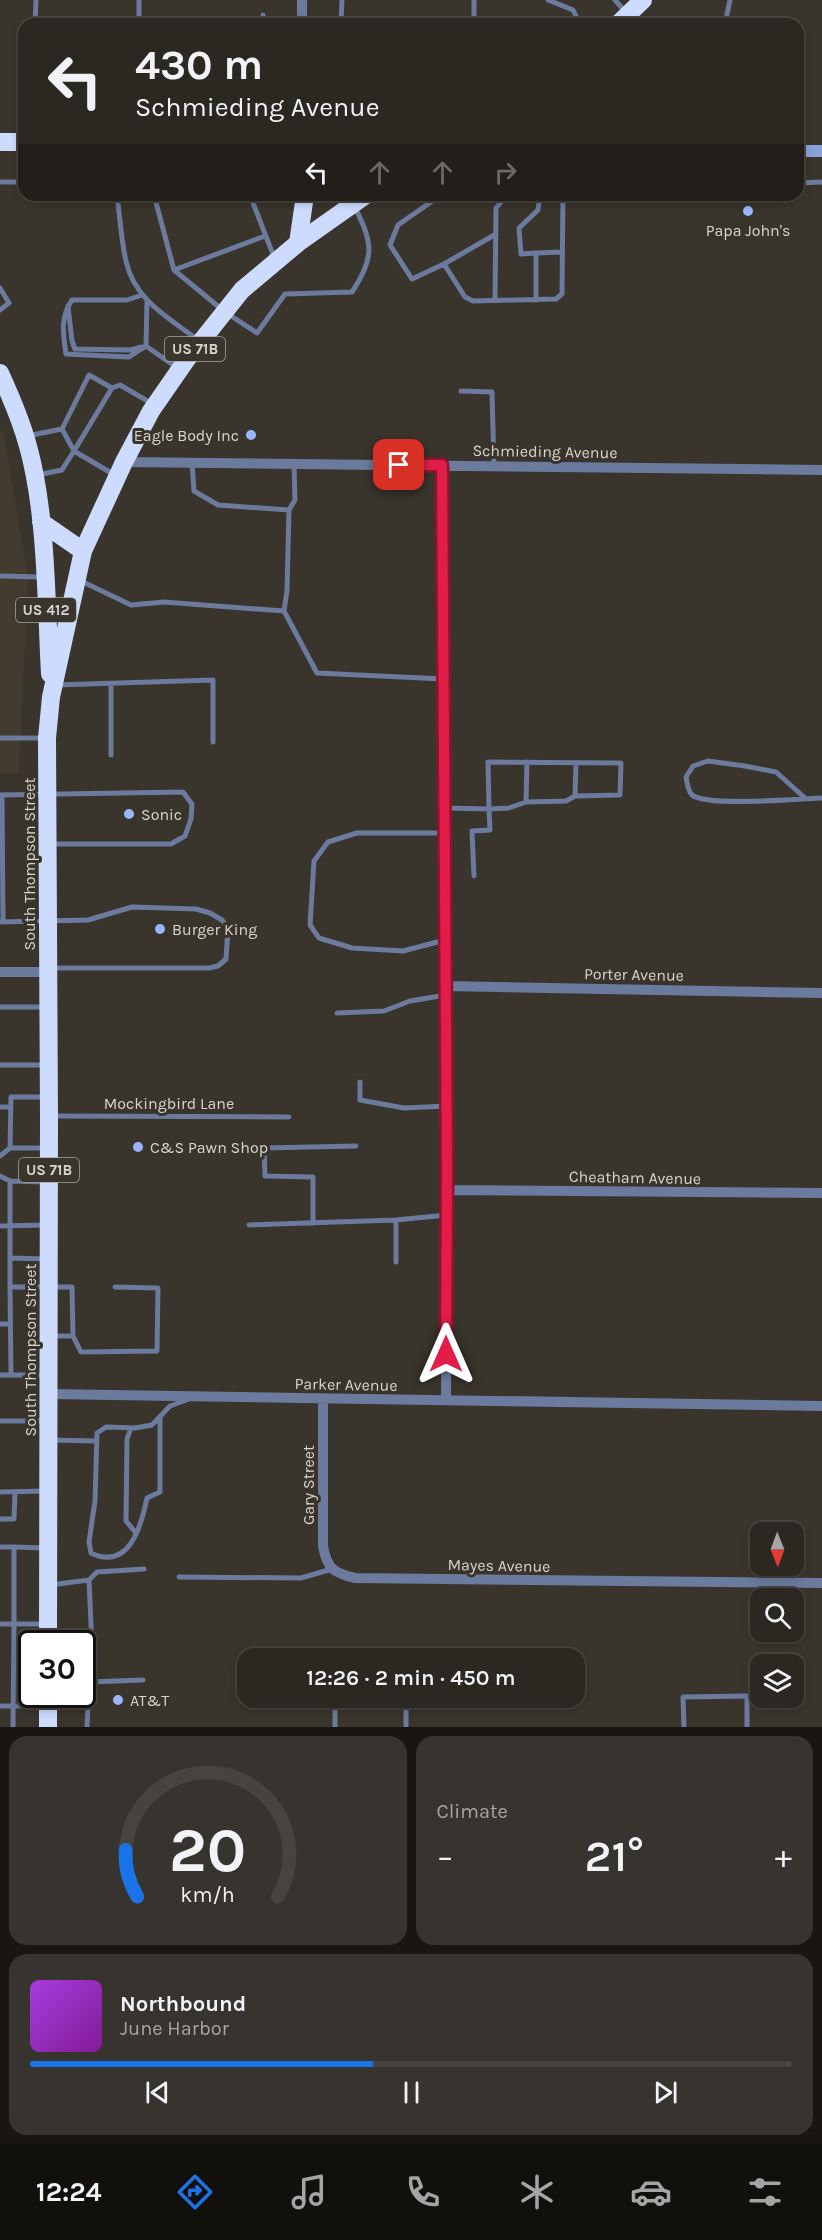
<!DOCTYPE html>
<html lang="en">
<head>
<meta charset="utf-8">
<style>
  :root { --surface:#2b2721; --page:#37332e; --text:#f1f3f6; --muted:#a6a5a5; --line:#47443f; --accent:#1a73e8 }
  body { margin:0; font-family:Karla,sans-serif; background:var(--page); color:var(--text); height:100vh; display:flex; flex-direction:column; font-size:22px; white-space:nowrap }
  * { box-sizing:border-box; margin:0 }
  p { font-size:20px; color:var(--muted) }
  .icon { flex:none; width:33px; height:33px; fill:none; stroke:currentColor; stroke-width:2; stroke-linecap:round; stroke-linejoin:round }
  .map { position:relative; height:1727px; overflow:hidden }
  .drawer { display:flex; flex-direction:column; gap:9px; padding:9px; background:#181512; flex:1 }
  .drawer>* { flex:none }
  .banner { position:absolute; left:18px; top:18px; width:786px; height:183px; border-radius:18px; box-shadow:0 3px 9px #0003,0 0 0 2px var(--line); background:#2b2721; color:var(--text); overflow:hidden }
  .needle { width:39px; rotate:179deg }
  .tools { position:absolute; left:750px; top:1522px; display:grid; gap:12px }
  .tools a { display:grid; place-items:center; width:54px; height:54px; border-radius:12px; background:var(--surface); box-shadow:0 3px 9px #0003,0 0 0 2px var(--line); font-size:30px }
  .speed { position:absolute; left:18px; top:1630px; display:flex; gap:12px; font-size:30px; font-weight:700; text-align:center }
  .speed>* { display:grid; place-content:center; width:78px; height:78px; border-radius:50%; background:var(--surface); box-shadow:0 3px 9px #0003,0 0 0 2px var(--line); line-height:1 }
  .speed .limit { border:3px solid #111; border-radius:9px; background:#fff; color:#111 }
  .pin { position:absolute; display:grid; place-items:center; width:51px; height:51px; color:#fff; margin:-26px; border-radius:12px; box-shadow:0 3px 9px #0006 }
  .me { position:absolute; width:66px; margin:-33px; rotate:0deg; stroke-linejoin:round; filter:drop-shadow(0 0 4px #0008) }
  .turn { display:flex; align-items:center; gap:21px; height:126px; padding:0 18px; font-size:27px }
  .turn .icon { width:78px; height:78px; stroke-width:2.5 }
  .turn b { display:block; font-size:42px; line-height:51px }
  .lanes { display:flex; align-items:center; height:57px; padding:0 18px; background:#0003; justify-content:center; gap:30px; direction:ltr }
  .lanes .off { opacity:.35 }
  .big { font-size:45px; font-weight:600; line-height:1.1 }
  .drawer .tile { flex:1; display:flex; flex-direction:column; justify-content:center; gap:9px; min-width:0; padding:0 21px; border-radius:18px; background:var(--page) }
  .drawer .dial { align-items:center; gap:0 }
  .dial svg { height:156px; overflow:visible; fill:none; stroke:var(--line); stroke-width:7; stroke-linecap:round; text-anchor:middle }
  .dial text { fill:var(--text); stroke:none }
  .song { display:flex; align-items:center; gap:18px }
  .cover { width:72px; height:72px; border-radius:9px; background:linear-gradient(135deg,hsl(280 70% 55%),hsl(290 70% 35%)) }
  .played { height:6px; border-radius:3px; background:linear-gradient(90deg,var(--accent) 45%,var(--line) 45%) }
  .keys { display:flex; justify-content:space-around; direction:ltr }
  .heat { display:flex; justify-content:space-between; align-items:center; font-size:33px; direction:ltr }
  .drawer .tiles { flex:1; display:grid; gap:9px; grid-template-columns:1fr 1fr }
  .tile:last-child { grid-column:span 2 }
  .trip { position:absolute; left:237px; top:1648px; width:348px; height:60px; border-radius:18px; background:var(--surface); box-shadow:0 3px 9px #0003,0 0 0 2px var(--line); font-weight:600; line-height:60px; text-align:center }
  .menu { display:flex; height:96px; justify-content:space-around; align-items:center; background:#11100d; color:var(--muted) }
  .menu .icon { width:42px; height:42px }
  .menu .active { color:var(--accent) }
  .menu b { font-size:27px; color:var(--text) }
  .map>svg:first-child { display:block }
  .built { fill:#433c2e }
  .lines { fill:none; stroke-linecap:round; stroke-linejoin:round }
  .lane { stroke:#6b7a9d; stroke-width:5 }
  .street { stroke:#6b7a9d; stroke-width:10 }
  .secondary { stroke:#89a0d8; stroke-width:12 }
  .highway { stroke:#ccdbfe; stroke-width:18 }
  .route-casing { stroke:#92132f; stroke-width:15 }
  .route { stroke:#e11d48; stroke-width:10 }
  .poi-dot { fill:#98b5fd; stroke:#39342c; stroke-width:2 }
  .labels { text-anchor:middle; stroke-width:6; stroke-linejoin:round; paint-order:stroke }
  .shield { fill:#39342c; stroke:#a8a59e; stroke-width:1.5 }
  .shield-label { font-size:15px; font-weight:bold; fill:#d8d5cf }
  .poi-label { font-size:16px; fill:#d8d5cf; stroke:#39342c; text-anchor:start }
  .street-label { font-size:16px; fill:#d8d5cf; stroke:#39342c }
</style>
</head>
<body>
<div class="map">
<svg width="822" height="1727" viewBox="0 0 822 1727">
  <rect width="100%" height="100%" fill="#39342c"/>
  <!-- built -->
  <path class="built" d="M0,428L5,440L28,579L19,773H0Z"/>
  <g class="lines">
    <!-- lane -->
    <path class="lane" d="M474,0V24
      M548,0L573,10L580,24
      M615,0L626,12
      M35,24L36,0
      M139,24V0
      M263,24V15
      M341,24L342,0
      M725,24L730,0
      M0,182H24
      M798,183L822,182
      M117,195C120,217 121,240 126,261C134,299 168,318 197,339
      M154,195L174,270L265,236
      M250,195L274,257
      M441,195L398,225L390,245L412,279L444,264L465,297L473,301L556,299L562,294L563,195
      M117,199L136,195
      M536,253L521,254L519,228L538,210L540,195
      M444,264L496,234
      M174,270L225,312L257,333L285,294L352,292C374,259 374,243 355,208
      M0,288L9,303L0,310
      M142,295L127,300H72C60,318 63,333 66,354L129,357L146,346
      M495,300L496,208L507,195
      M536,300V253L562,252
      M147,301L146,346L176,367
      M68,306L72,341L75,349L130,350L142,347
      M461,391L492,392L494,466
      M62,429L89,375L112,388L120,385L151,403
      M27,436L62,429L74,451
      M74,451L112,388
      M192,463L194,491L218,505L289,510
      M37,475L62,470L74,451L113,474
      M0,576L43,577
      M81,581L131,605L164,602L284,611L317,673L443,679
      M284,611L287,591L289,510L295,500L294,464
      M111,684V755
      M56,685L213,680V742
      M0,738H45
      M488,762L621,763L620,795L575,796L566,801L526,802L509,808L489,809Z
      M0,795L183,792L192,804L191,819L185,836L171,844H51
      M2,795L3,921
      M575,796L576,763
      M805,798L776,772L745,766L708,761L693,766L686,777C687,783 688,791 692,795C706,807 799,799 822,798
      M526,802L527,762
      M444,808L489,809L490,830L472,831L474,876
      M445,833H357L328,842L314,861L310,925L319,938L352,948L403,951L445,940
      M0,922L88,920L132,907L196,909L210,913L222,920L228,928L226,959L218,966L209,968H51
      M0,1007H44
      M337,1013L384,1011L410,1001L446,995
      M0,1065H44
      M360,1082V1100L404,1108L447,1106
      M45,1097H11L10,1148H45
      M0,1107H10
      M54,1116L289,1117
      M0,1156L10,1148
      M0,1176L10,1181L45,1182
      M10,1181V1287
      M313,1223V1177L265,1176L264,1148L356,1146
      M249,1225L396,1220L447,1215
      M0,1226L46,1225
      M10,1258L45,1259
      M396,1262V1220
      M0,1324H10
      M51,1336H73L81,1352L157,1351L158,1288L115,1287
      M0,1375H45
      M11,1375L10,1287H72L73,1336
      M160,1419V1492L147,1498C141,1527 129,1571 91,1553L89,1542L95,1501L97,1433L106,1427L135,1428L152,1425L170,1406L189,1399
      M0,1421H46
      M131,1428L127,1439L126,1521L136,1533
      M50,1440L96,1441
      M0,1492L46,1491
      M0,1519H14L15,1492
      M0,1547H14
      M179,1577L301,1578L332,1569
      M89,1580L97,1572L144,1569
      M50,1585L89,1580L93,1668L82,1667
      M0,1624H14V1547L44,1548
      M93,1668L89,1682L143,1680
      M51,1699L88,1700
      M0,1706H46
      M13,1727L14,1624H45
      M87,1727L89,1682
      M335,1727V1698
      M406,1727V1698
      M684,1727L683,1697L747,1696V1727"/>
    <!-- street -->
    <path class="street" d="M302,24V0
      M124,462L822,470
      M442,465L447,1190L446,1400
      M0,972H49
      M446,986L822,993
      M447,1190L822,1193
      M49,1394L822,1406
      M323,1399V1546C327,1568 333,1573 355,1578L822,1583"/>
    <!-- secondary -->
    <path class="secondary" d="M798,151H822"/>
    <!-- highway -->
    <path class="highway" d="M618,24L643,0
      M0,142H24
      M298,243L305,195
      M0,373C11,397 21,420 28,446C47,515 46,602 50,674
      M41,522L83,551
      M48,1644L49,1116L47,738L51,697L83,551L124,462L151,411L187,359L242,290L298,243L366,195
      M48,1727V1695"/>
  </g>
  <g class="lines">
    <defs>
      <path id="route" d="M399,465H442L447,1169L446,1354"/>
    </defs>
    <!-- route casing -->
    <use href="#route" class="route-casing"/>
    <!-- route -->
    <use href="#route" class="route"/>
  </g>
  <!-- markers -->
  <g class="poi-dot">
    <circle cx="748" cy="211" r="6"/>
    <circle cx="251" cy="435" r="6"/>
    <circle cx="129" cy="814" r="6"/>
    <circle cx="160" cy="929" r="6"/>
    <circle cx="138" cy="1147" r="6"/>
    <circle cx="118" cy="1700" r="6"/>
  </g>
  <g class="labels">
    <!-- shield labels -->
    <g class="shield">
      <rect x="165" y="337" width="60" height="24" rx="4.5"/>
      <rect x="16" y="598" width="60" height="24" rx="4.5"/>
      <rect x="19" y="1158" width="60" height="24" rx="4.5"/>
    </g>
    <g class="shield-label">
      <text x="195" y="354">US 71B</text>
      <text x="46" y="615">US 412</text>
      <text x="49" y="1175">US 71B</text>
    </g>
    <!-- poi labels -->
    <g class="poi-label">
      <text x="748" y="236" text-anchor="middle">Papa John's</text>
      <text x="239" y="441" text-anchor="end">Eagle Body Inc</text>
      <text x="141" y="820">Sonic</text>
      <text x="172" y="935">Burger King</text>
      <text x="150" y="1153">C&amp;S Pawn Shop</text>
      <text x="130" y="1706">AT&amp;T</text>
    </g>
    <!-- street labels -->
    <g class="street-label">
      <text transform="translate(545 451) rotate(1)" y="6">Schmieding Avenue</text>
      <text transform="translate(29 864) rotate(-90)" y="6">South Thompson Street</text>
      <text transform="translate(634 974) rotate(1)" y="6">Porter Avenue</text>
      <text x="169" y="1109">Mockingbird Lane</text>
      <text transform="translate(635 1177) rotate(1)" y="6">Cheatham Avenue</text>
      <text transform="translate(30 1350) rotate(-90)" y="6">South Thompson Street</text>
      <text transform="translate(346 1384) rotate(1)" y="6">Parker Avenue</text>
      <text transform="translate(308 1485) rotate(-90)" y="6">Gary Street</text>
      <text transform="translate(499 1565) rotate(1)" y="6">Mayes Avenue</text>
    </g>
  </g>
</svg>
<div class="tools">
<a><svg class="needle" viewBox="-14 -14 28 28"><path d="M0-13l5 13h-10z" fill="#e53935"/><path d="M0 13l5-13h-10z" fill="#a6a5a5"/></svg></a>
<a><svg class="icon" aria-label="search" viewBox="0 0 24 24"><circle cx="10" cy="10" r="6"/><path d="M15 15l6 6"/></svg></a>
<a><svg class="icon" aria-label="layers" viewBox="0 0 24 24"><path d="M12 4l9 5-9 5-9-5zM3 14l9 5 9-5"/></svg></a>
</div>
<div class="speed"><div class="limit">30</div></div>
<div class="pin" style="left:399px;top:465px;background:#d93025"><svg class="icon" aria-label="arrive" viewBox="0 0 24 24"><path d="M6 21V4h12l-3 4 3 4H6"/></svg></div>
<svg class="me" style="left:446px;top:1354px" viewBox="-20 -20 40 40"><path d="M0-17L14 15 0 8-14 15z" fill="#e11d48" stroke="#fff" stroke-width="4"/></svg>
<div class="trip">12:26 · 2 min · 450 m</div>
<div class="banner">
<div class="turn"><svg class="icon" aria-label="left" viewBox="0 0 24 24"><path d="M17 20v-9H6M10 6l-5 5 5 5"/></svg><div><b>430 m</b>Schmieding Avenue</div></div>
<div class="lanes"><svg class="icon" aria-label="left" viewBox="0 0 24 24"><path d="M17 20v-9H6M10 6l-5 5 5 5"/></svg><svg class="icon off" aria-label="ahead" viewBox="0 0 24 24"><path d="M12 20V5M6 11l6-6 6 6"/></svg><svg class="icon off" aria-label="ahead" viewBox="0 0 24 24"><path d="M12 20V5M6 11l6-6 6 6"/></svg><svg class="icon off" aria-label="right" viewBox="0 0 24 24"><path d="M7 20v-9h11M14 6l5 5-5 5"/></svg></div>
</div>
</div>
<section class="drawer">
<div class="tiles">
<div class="tile dial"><svg viewBox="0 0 100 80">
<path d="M14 69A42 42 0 1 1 86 69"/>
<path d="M14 69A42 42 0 0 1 8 45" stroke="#1a73e8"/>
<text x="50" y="56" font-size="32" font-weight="700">20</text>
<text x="50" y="72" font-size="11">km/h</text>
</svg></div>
<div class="tile"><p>Climate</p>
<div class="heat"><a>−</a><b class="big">21°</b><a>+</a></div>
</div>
<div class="tile">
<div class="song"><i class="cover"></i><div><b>Northbound</b><p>June Harbor</p></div></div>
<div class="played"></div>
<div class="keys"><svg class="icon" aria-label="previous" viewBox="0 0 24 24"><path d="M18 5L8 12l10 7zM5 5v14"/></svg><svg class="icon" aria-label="pause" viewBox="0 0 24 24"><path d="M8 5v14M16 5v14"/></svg><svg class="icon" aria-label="next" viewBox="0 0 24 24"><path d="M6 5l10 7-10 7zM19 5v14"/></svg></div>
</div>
</div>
</section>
<nav class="menu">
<b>12:24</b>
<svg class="icon active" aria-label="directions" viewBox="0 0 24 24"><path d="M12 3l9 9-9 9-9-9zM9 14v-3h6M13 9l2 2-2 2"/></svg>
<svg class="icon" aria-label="music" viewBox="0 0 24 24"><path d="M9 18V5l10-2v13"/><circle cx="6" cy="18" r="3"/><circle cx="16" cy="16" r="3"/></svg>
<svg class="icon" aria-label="phone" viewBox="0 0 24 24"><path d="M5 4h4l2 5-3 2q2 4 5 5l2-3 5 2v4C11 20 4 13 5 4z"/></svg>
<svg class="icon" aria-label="climate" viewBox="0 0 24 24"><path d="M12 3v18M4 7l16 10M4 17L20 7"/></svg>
<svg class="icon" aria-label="car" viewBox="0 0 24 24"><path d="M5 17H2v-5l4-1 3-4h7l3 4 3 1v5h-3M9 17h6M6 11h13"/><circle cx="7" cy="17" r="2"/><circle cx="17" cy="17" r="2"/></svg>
<svg class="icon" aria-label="filters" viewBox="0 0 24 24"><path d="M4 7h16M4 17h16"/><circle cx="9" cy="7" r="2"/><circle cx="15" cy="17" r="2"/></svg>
</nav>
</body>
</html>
